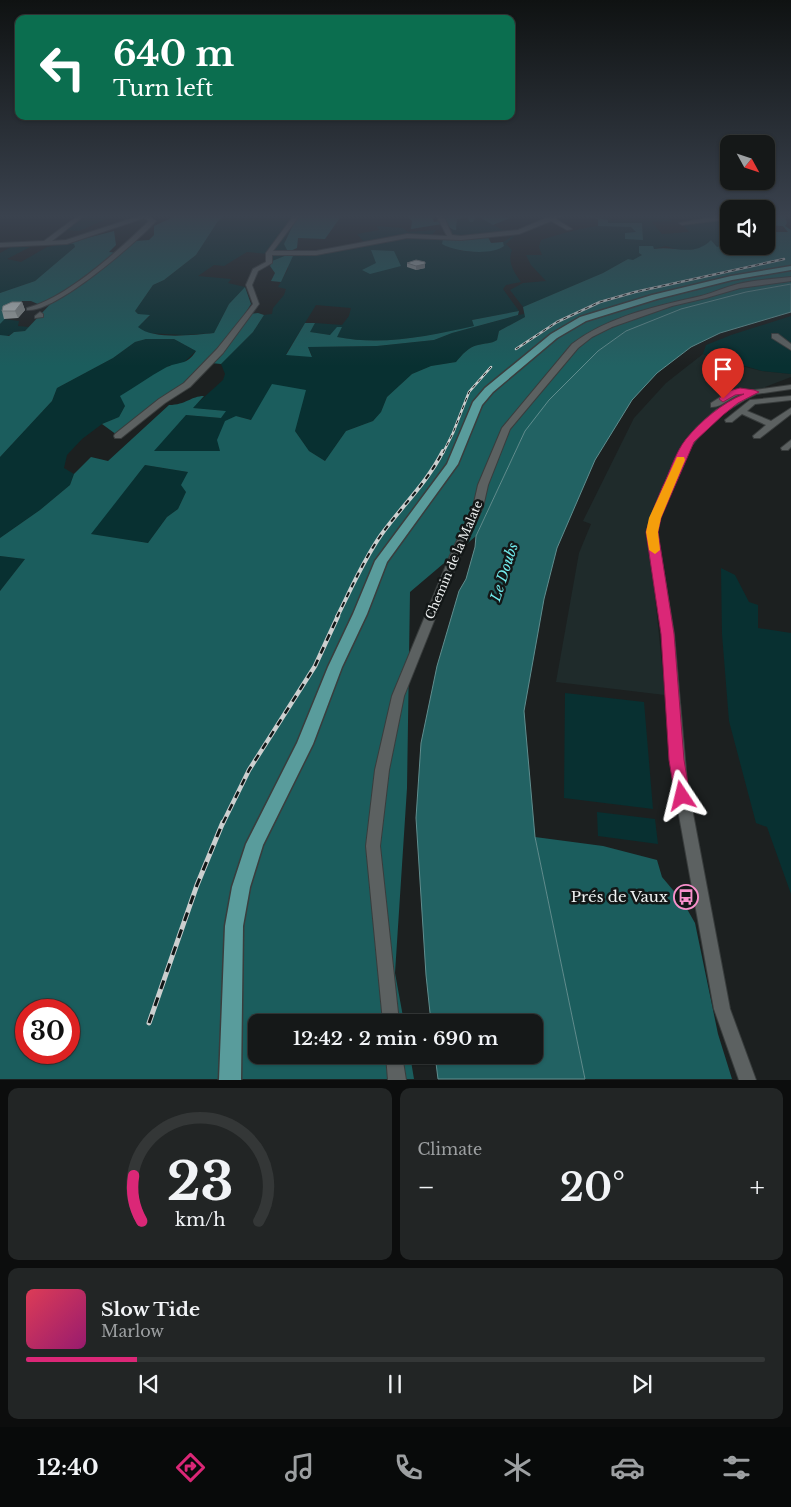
<!DOCTYPE html>
<html lang="en">
<head>
<meta charset="utf-8">
<style>
  :root { --surface:#151818; --page:#222525; --text:#f1f3f6; --muted:#9da0a2; --line:#343737; --accent:#db2777 }
  body { margin:0; font-family:"Libre Baskerville",serif; background:var(--page); color:var(--text); height:100vh; display:flex; flex-direction:column; font-size:19px; white-space:nowrap }
  * { box-sizing:border-box; margin:0 }
  p { font-size:16px; color:var(--muted) }
  .icon { flex:none; width:28px; height:28px; fill:none; stroke:currentColor; stroke-width:2; stroke-linecap:round; stroke-linejoin:round }
  .map { position:relative; height:1080px; overflow:hidden }
  .drawer { display:flex; flex-direction:column; gap:8px; padding:8px; background:#0c0d0d; flex:1 }
  .drawer>* { flex:none }
  .top-card { position:absolute; left:15px; top:15px; width:500px; height:105px; border-radius:10px; box-shadow:0 1px 4px #0004,0 0 0 1px var(--line); background:#0b6e4f; color:#fff; overflow:hidden }
  .needle { width:32px; rotate:130deg }
  .controls { position:absolute; left:720px; top:135px; display:grid; gap:10px }
  .controls a { display:grid; place-items:center; width:55px; height:55px; border-radius:10px; background:var(--surface); box-shadow:0 1px 4px #0004,0 0 0 1px var(--line); font-size:25px }
  .speed { position:absolute; left:15px; top:999px; display:flex; gap:10px; font-size:25px; font-weight:700; text-align:center }
  .speed>* { display:grid; place-content:center; width:65px; height:65px; border-radius:50%; background:var(--surface); box-shadow:0 1px 4px #0004,0 0 0 1px var(--line); line-height:1 }
  .speed .limit { border:8px solid #d22; background:#fff; color:#111 }
  .pin { position:absolute; display:grid; place-items:center; width:42px; height:42px; color:#fff; margin:-51px -21px; border-radius:50% 50% 50% 0; rotate:-45deg; box-shadow:0 0 5px #0007 }
  .pin .icon { rotate:45deg }
  .me { position:absolute; width:55px; margin:-28px; rotate:350deg; stroke-linejoin:round; filter:drop-shadow(0 0 4px #0008) }
  .turn { display:flex; align-items:center; gap:18px; height:105px; padding:0 15px; font-size:22px }
  .turn .icon { width:65px; height:65px; stroke-width:2.5 }
  .turn b { display:block; font-size:35px; line-height:42px }
  .big { font-size:38px; font-weight:600; line-height:1.1 }
  .drawer .tile { flex:1; display:flex; flex-direction:column; justify-content:center; gap:8px; min-width:0; padding:0 18px; border-radius:10px; background:var(--page) }
  .drawer .dial { align-items:center; gap:0 }
  .dial svg { height:130px; overflow:visible; fill:none; stroke:var(--line); stroke-width:7; stroke-linecap:round; text-anchor:middle }
  .dial text { fill:var(--text); stroke:none }
  .song { display:flex; align-items:center; gap:15px }
  .cover { width:60px; height:60px; border-radius:8px; background:linear-gradient(135deg,hsl(350 70% 55%),hsl(320 70% 35%)) }
  .played { height:5px; border-radius:2px; background:linear-gradient(90deg,var(--accent) 15%,var(--line) 15%) }
  .keys { display:flex; justify-content:space-around; direction:ltr }
  .heat { display:flex; justify-content:space-between; align-items:center; font-size:28px; direction:ltr }
  .drawer .tiles { flex:1; display:grid; gap:8px; grid-template-columns:1fr 1fr }
  .tile:last-child { grid-column:span 2 }
  .trip { position:absolute; left:248px; top:1014px; width:295px; height:50px; border-radius:10px; background:var(--surface); box-shadow:0 1px 4px #0004,0 0 0 1px var(--line); font-weight:600; line-height:50px; text-align:center }
  .dock { display:flex; height:80px; justify-content:space-around; align-items:center; background:#080a0a; color:var(--muted) }
  .dock .icon { width:35px; height:35px }
  .dock .selected { color:var(--accent) }
  .dock b { font-size:22px; color:var(--text) }
  .map>svg:first-child { display:block }
  .built { fill:#1f2b2b }
  .green { fill:#083031 }
  .forest { fill:#1b5d5d; fill-rule:evenodd }
  .water { fill:#226263; stroke:#608d8e }
  .lines { fill:none; stroke-linecap:round; stroke-linejoin:round }
  .minor-casing { stroke:#393d3d; stroke-width:2 }
  .major-casing { stroke:#393d3d; stroke-width:3 }
  .minor { fill:#5c6161; fill-rule:evenodd }
  .major { fill:#599c9c; fill-rule:evenodd }
  .rail-far3-casing { stroke:#cccfcf; stroke-width:2.5 }
  .rail-far2-casing { stroke:#cccfcf; stroke-width:4 }
  .rail-far1-casing { stroke:#cccfcf; stroke-width:4.5 }
  .rail-casing { stroke:#cccfcf; stroke-width:5 }
  .rail-far3 { stroke:#131717; stroke-width:1; stroke-dasharray:4; stroke-linecap:butt }
  .rail-far2 { stroke:#131717; stroke-width:2; stroke-dasharray:5.5; stroke-linecap:butt }
  .rail-far1 { stroke:#131717; stroke-width:2.5; stroke-dasharray:7; stroke-linecap:butt }
  .rail { stroke:#131717; stroke-width:3; stroke-dasharray:9; stroke-linecap:butt }
  .wall { fill:#a5aaa9 }
  .shaded-wall { fill:#868b8a }
  .building { fill:#c0c6c5; stroke:#868b8a }
  .route { fill:#db2777; stroke:#8e194d }
  .slow { fill:#f59e0b }
  .labels { text-anchor:middle; stroke-width:5; stroke-linejoin:round; paint-order:stroke }
  .street-label { font-size:12px; fill:#eff2f2; stroke:#131717 }
  .water-label { font-size:14px; font-style:italic; fill:#72edee; stroke:#131717 }
  .near-poi-label { font-size:15px; fill:#eff2f2; stroke:#131717; text-anchor:end }
</style>
</head>
<body>
<div class="map">
<svg width="791" height="1080" viewBox="0 0 791 1080">
  <rect width="100%" height="100%" fill="#1c2020"/>
  <!-- built -->
  <path class="built" d="M703,354L741,366L762,371L791,374V377L765,387L766,389L733,397L696,427L683,446L648,527L665,695L556,682L579,553L591,524L583,521L634,418L666,383Z"/>
  <!-- green -->
  <path class="green" d="M84,215H116L79,231L66,230Z
    M225,215H293L292,227L285,240L288,252L287,255L272,261L268,254L247,252L224,266L214,265L198,276L231,279L228,283L245,287L229,304L214,333L184,335L145,333L137,327L150,316L138,314L135,311L153,285L164,280L196,255L218,221Z
    M595,215H607L612,221L636,215H666L672,221L652,222L662,234L689,232L682,224L729,219V243L717,247L711,240L703,248L682,251L666,246L653,249L633,261L628,259L603,273L523,307L510,290L523,283L546,281L531,265L526,255H542L539,247L541,240C561,233 614,218 633,228C637,230 639,235 643,240L642,223H608V220L592,217Z
    M477,216L506,232L468,237L452,235L448,226L453,230L456,219Z
    M377,226L402,228L408,232L436,230L432,235H406L364,242L357,234L379,230Z
    M516,234L506,244L512,250C507,262 514,272 521,282L506,285L503,289L519,311L472,320L475,326C429,336 383,346 336,337L342,327L330,335L309,332L315,323L342,325L349,316L351,308L316,305L286,354L312,356L308,347L377,346L434,340L452,333L518,315L524,314L525,317L499,331L497,340C491,344 485,343 478,345C468,347 462,355 456,362L431,366L412,374L387,397L381,412L373,421L346,431L325,461L309,451L295,431L236,416L220,451H153L186,415L221,418L225,411L192,408L223,380L225,374L221,364L253,332L264,315L272,314L273,308L284,295L286,289L278,287L288,269V265L293,256L355,249C370,239 425,234 443,239C449,241 454,247 459,250C467,253 497,251 504,246L503,242Z
    M68,243L74,244L75,247L35,281L0,293V253L11,247H30L7,259L21,262L47,247Z
    M791,316V374L762,371L703,354L706,345L731,335Z
    M4,319L19,321L18,326L29,327L25,331L14,332C9,336 6,337 0,335V324Z
    M146,339H174L196,351L182,364L168,366L125,406L119,417L102,424L82,439L67,455L64,468L74,474L70,485L40,510L0,538V457L52,401L57,388L113,358L135,342Z
    M145,465L188,472L186,492L178,509L167,517L148,543L90,534Z
    M0,556L25,559L0,591Z
    M721,568L735,575L749,602L758,605V628L791,633V894L767,827L756,823L729,721L722,634Z
    M565,693L644,702L653,809L564,798Z
    M597,812L655,819L658,844L598,836Z"/>
  <!-- forest -->
  <path class="forest" d="M173,215H225L218,221L196,255L164,280L153,285L135,311L138,314L150,315L138,327C153,340 193,335 214,333L229,304L245,287L251,304C240,321 229,339 215,354C186,385 150,409 117,435L102,424L119,417L125,406L120,396C135,387 150,376 165,368C178,361 187,366 196,351L174,339H146L135,342L113,358L57,388L52,401L0,457V335L9,336L14,332L25,331L55,299L40,305L31,301H22L0,324V293L35,281L75,247L74,244L68,243L114,231L116,245L109,252L118,253L135,241L149,240L154,235V226L169,219Z
    M293,215H342L325,239L298,238L297,248L288,252L284,244L292,227Z
    M405,215H437L438,216L432,217L434,222L440,221L442,224L411,229L412,221Z
    M442,215H501L510,218L493,225L477,216L473,222H470L468,218L457,219L456,230C447,230 448,220 442,215Z
    M580,215H595L592,217L608,220V223H642L643,240L625,239V233L636,232L631,227L598,226V219Z
    M777,215L785,216L787,223L785,226L791,230V284L746,292L525,431L476,536L410,592L407,788L395,973L404,1022H256V1055H410L414,1079H0V591L25,559L0,556V538L40,510L70,485L74,474L91,457L108,461L169,405C186,405 191,396 204,396L193,408L226,411L221,418L186,415L154,451H220L217,440L225,421L236,416L251,420L272,384L306,390L295,431L309,451L325,461L346,431L373,421L381,412L387,397L412,374L431,366L456,362C462,355 468,347 478,345C485,343 491,344 497,340L499,331L525,317L523,307L603,273L628,259L633,260L642,255L639,253V246H653L654,249C675,245 693,258 711,240L717,247L729,243V246H766V232H788L783,226L766,225V218H780ZM145,465L188,472L181,485L186,492L178,509L167,517L148,543L91,534ZM26,1010H69V1052H26Z
    M488,237L491,243L503,242L504,246C491,256 456,252 442,244L443,239Z
    M371,250L394,251L401,266L370,274L362,270L376,263Z
    M287,255L293,256L281,282L271,281L275,273L270,266L272,261Z
    M519,311L518,315L452,333L434,340L377,346L308,347L312,357L286,355L305,323H315L310,332L330,335L337,327H342L337,337C383,346 429,336 474,326L472,320Z
    M258,313L264,315L253,332L221,364L211,363L250,314Z
    M535,837L603,846L657,860L662,877L683,902L695,923L718,1034L732,1079H585Z"/>
  <!-- water -->
  <path class="water" d="M791,284V312L720,333L691,347L657,373L632,400L595,460L557,548L544,599L524,711L535,837L585,1079H438L435,1055H534V1022H431L426,975L416,818L421,743L437,666L459,591L466,579L475,547L476,536L525,431L549,400L598,351L626,331L681,309L746,292Z"/>
  <g class="lines">
    <defs>
      <path id="minor" d="M79,215H85L52,241L66,240L142,215H150L149,216L156,221C136,243 55,313 27,310V308C67,298 119,250 149,221L144,218L67,244L0,247V243L44,241Z
        M294,215H300L273,251H316L407,234L447,236L436,215H442L444,217L452,235L461,236L518,230L548,217L563,215L556,219L572,229L567,230L551,221L519,234L461,240L407,238L316,255H272V263L258,271L252,285L259,304L223,353L190,387L165,403L121,438H115L114,436L115,434L159,399L184,383L217,349L253,304L246,285L253,269L266,262V253Z
        M723,215H729V219L682,225L679,223Z
        M791,277V281L740,288L706,298L672,306L612,327L592,337L578,348L510,429L488,485L483,507L462,551L404,696L389,770L380,846L399,1022H383L366,846L375,770L392,696L452,551L473,507L478,485L502,428L572,344C609,316 657,306 701,296C713,293 725,287 738,284C755,280 773,279 791,277Z
        M40,312L43,314V317L35,318V316Z
        M772,334H778L791,344V350L772,338Z
        M791,385V389L756,394L746,399L722,414L702,432L687,452L660,518L657,532L674,634L687,782L730,1009L756,1080H739L714,1009L673,782L662,634L647,532L650,518L680,450L696,428L716,410L744,393C732,395 722,408 711,407V403L725,394L738,390H754Z
        M791,396V400L755,404L747,411L771,421L791,408V414L760,438H754L753,436L766,425L742,414L732,422H726L725,420L750,400Z
        M791,440V447L788,450H782L781,448Z
        M386,1055H402L406,1080H388Z"/>
      <path id="major" d="M791,266V270L732,280L657,299L586,321L557,338L493,392L482,405L458,464L387,562L367,614L342,667L313,744L263,845L250,887L243,926L241,1080H219L225,926L232,887L246,844L297,743L328,667L353,614L375,561L447,464L473,402L485,388L551,334L580,317L652,295L731,276Z"/>
    </defs>
    <!-- minor casing -->
    <use href="#minor" class="minor-casing"/>
    <!-- major casing -->
    <use href="#major" class="major-casing"/>
    <!-- minor -->
    <use href="#minor" class="minor"/>
    <!-- major -->
    <use href="#major" class="major"/>
    <defs>
      <path id="rail-far3" d="M516,349L557,322L600,302L635,292L784,259
        M443,453L453,433L469,392L491,367"/>
      <path id="rail-far2" d="M337,617C351,589 363,561 381,535C401,507 427,483 443,451"/>
      <path id="rail-far1" d="M223,823L249,770L315,666L338,616"/>
      <path id="rail" d="M149,1023L197,885L223,822"/>
    </defs>
    <!-- rail-far3 casing -->
    <use href="#rail-far3" class="rail-far3-casing"/>
    <!-- rail-far2 casing -->
    <use href="#rail-far2" class="rail-far2-casing"/>
    <!-- rail-far1 casing -->
    <use href="#rail-far1" class="rail-far1-casing"/>
    <!-- rail casing -->
    <use href="#rail" class="rail-casing"/>
    <!-- rail-far3 -->
    <use href="#rail-far3" class="rail-far3"/>
    <!-- rail-far2 -->
    <use href="#rail-far2" class="rail-far2"/>
    <!-- rail-far1 -->
    <use href="#rail-far1" class="rail-far1"/>
    <!-- rail -->
    <use href="#rail" class="rail"/>
  </g>
  <!-- wall -->
  <path class="wall" d="M407,263L425,268L416,270L407,267Z
    M22,302L25,310L18,318L4,319L2,311Z"/>
  <!-- shaded-wall -->
  <path class="shaded-wall" d="M425,264V268L416,270V266Z
    M22,302L25,310L18,318L15,311Z"/>
  <!-- building -->
  <path class="building" d="M416,260L425,262V264L416,266L407,263Z
    M12,302H22L15,311H2L3,306Z"/>
  <!-- sky -->
  <linearGradient id="sky" x2="0" y2="1"><stop stop-color="#0f1212"/><stop offset="0.59" stop-color="#3a424e"/><stop offset="1" stop-color="#3a424e" stop-opacity="0"/></linearGradient>
  <rect width="791" height="366" fill="url(#sky)"/>
  <!-- route -->
  <path class="route" d="M740,388L754,390L759,392L738,403L723,415L694,442L661,518L658,532L674,634L684,760L690,796L688,801L682,802L677,801L675,796L669,760L661,634L646,532C650,516 656,503 662,488C670,472 675,453 686,439C701,421 722,403 744,394L735,395L723,402L719,399C724,392 732,390 740,388Z"/>
  <!-- slow -->
  <path class="slow" d="M677,457H684L685,460L661,518L658,532L660,550L655,554L649,550L646,532L649,518Z"/>
  <!-- icons -->
  <defs>
    <symbol id="bus-ring" viewBox="-11 -11 22 22"><circle r="9.5" fill="#131717" stroke="#f890cb" stroke-width="1.5"/><path d="M-5-6H5V4H4V6H2V4H-2V6H-4V4H-5ZM-3.5-4V0h7V-4ZM-3.5 1.2v1.5H-2V1.2ZM2 1.2v1.5H3.5V1.2Z" fill="#f890cb"/></symbol>
  </defs>
  <g fill-rule="evenodd">
    <use href="#bus-ring" x="672" y="883" width="28" height="28"/>
  </g>
  <g class="labels">
    <!-- street labels -->
    <g class="street-label">
      <text transform="translate(454 560) rotate(-67)" y="4">Chemin de la Malate</text>
    </g>
    <!-- water labels -->
    <g class="water-label">
      <text transform="translate(504 572) rotate(-72)" y="5">Le Doubs</text>
    </g>
    <!-- near-poi labels -->
    <g class="near-poi-label">
      <text x="668" y="902">Prés de Vaux</text>
    </g>
  </g>
</svg>
<div class="controls">
<a><svg class="needle" viewBox="-14 -14 28 28"><path d="M0-13l5 13h-10z" fill="#e53935"/><path d="M0 13l5-13h-10z" fill="#9da0a2"/></svg></a>
<a><svg class="icon" aria-label="sound" viewBox="0 0 24 24"><path d="M4 9h4l5-4v14l-5-4H4zM17 9q2 3 0 6"/></svg></a>
</div>
<div class="speed"><div class="limit">30</div></div>
<div class="pin" style="left:723px;top:399px;background:#d93025"><svg class="icon" aria-label="arrive" viewBox="0 0 24 24"><path d="M6 21V4h12l-3 4 3 4H6"/></svg></div>
<svg class="me" style="left:682px;top:796px" viewBox="-20 -20 40 40"><path d="M0-17L14 15 0 8-14 15z" fill="#db2777" stroke="#fff" stroke-width="4"/></svg>
<div class="trip">12:42 · 2 min · 690 m</div>
<div class="top-card">
<div class="turn"><svg class="icon" aria-label="left" viewBox="0 0 24 24"><path d="M17 20v-9H6M10 6l-5 5 5 5"/></svg><div><b>640 m</b>Turn left</div></div>
</div>
</div>
<section class="drawer">
<div class="tiles">
<div class="tile dial"><svg viewBox="0 0 100 80">
<path d="M14 69A42 42 0 1 1 86 69"/>
<path d="M14 69A42 42 0 0 1 9 41" stroke="#db2777"/>
<text x="50" y="56" font-size="32" font-weight="700">23</text>
<text x="50" y="72" font-size="11">km/h</text>
</svg></div>
<div class="tile"><p>Climate</p>
<div class="heat"><a>−</a><b class="big">20°</b><a>+</a></div>
</div>
<div class="tile">
<div class="song"><i class="cover"></i><div><b>Slow Tide</b><p>Marlow</p></div></div>
<div class="played"></div>
<div class="keys"><svg class="icon" aria-label="previous" viewBox="0 0 24 24"><path d="M18 5L8 12l10 7zM5 5v14"/></svg><svg class="icon" aria-label="pause" viewBox="0 0 24 24"><path d="M8 5v14M16 5v14"/></svg><svg class="icon" aria-label="next" viewBox="0 0 24 24"><path d="M6 5l10 7-10 7zM19 5v14"/></svg></div>
</div>
</div>
</section>
<nav class="dock">
<b>12:40</b>
<svg class="icon selected" aria-label="directions" viewBox="0 0 24 24"><path d="M12 3l9 9-9 9-9-9zM9 14v-3h6M13 9l2 2-2 2"/></svg>
<svg class="icon" aria-label="music" viewBox="0 0 24 24"><path d="M9 18V5l10-2v13"/><circle cx="6" cy="18" r="3"/><circle cx="16" cy="16" r="3"/></svg>
<svg class="icon" aria-label="phone" viewBox="0 0 24 24"><path d="M5 4h4l2 5-3 2q2 4 5 5l2-3 5 2v4C11 20 4 13 5 4z"/></svg>
<svg class="icon" aria-label="climate" viewBox="0 0 24 24"><path d="M12 3v18M4 7l16 10M4 17L20 7"/></svg>
<svg class="icon" aria-label="car" viewBox="0 0 24 24"><path d="M5 17H2v-5l4-1 3-4h7l3 4 3 1v5h-3M9 17h6M6 11h13"/><circle cx="7" cy="17" r="2"/><circle cx="17" cy="17" r="2"/></svg>
<svg class="icon" aria-label="filters" viewBox="0 0 24 24"><path d="M4 7h16M4 17h16"/><circle cx="9" cy="7" r="2"/><circle cx="15" cy="17" r="2"/></svg>
</nav>
</body>
</html>
